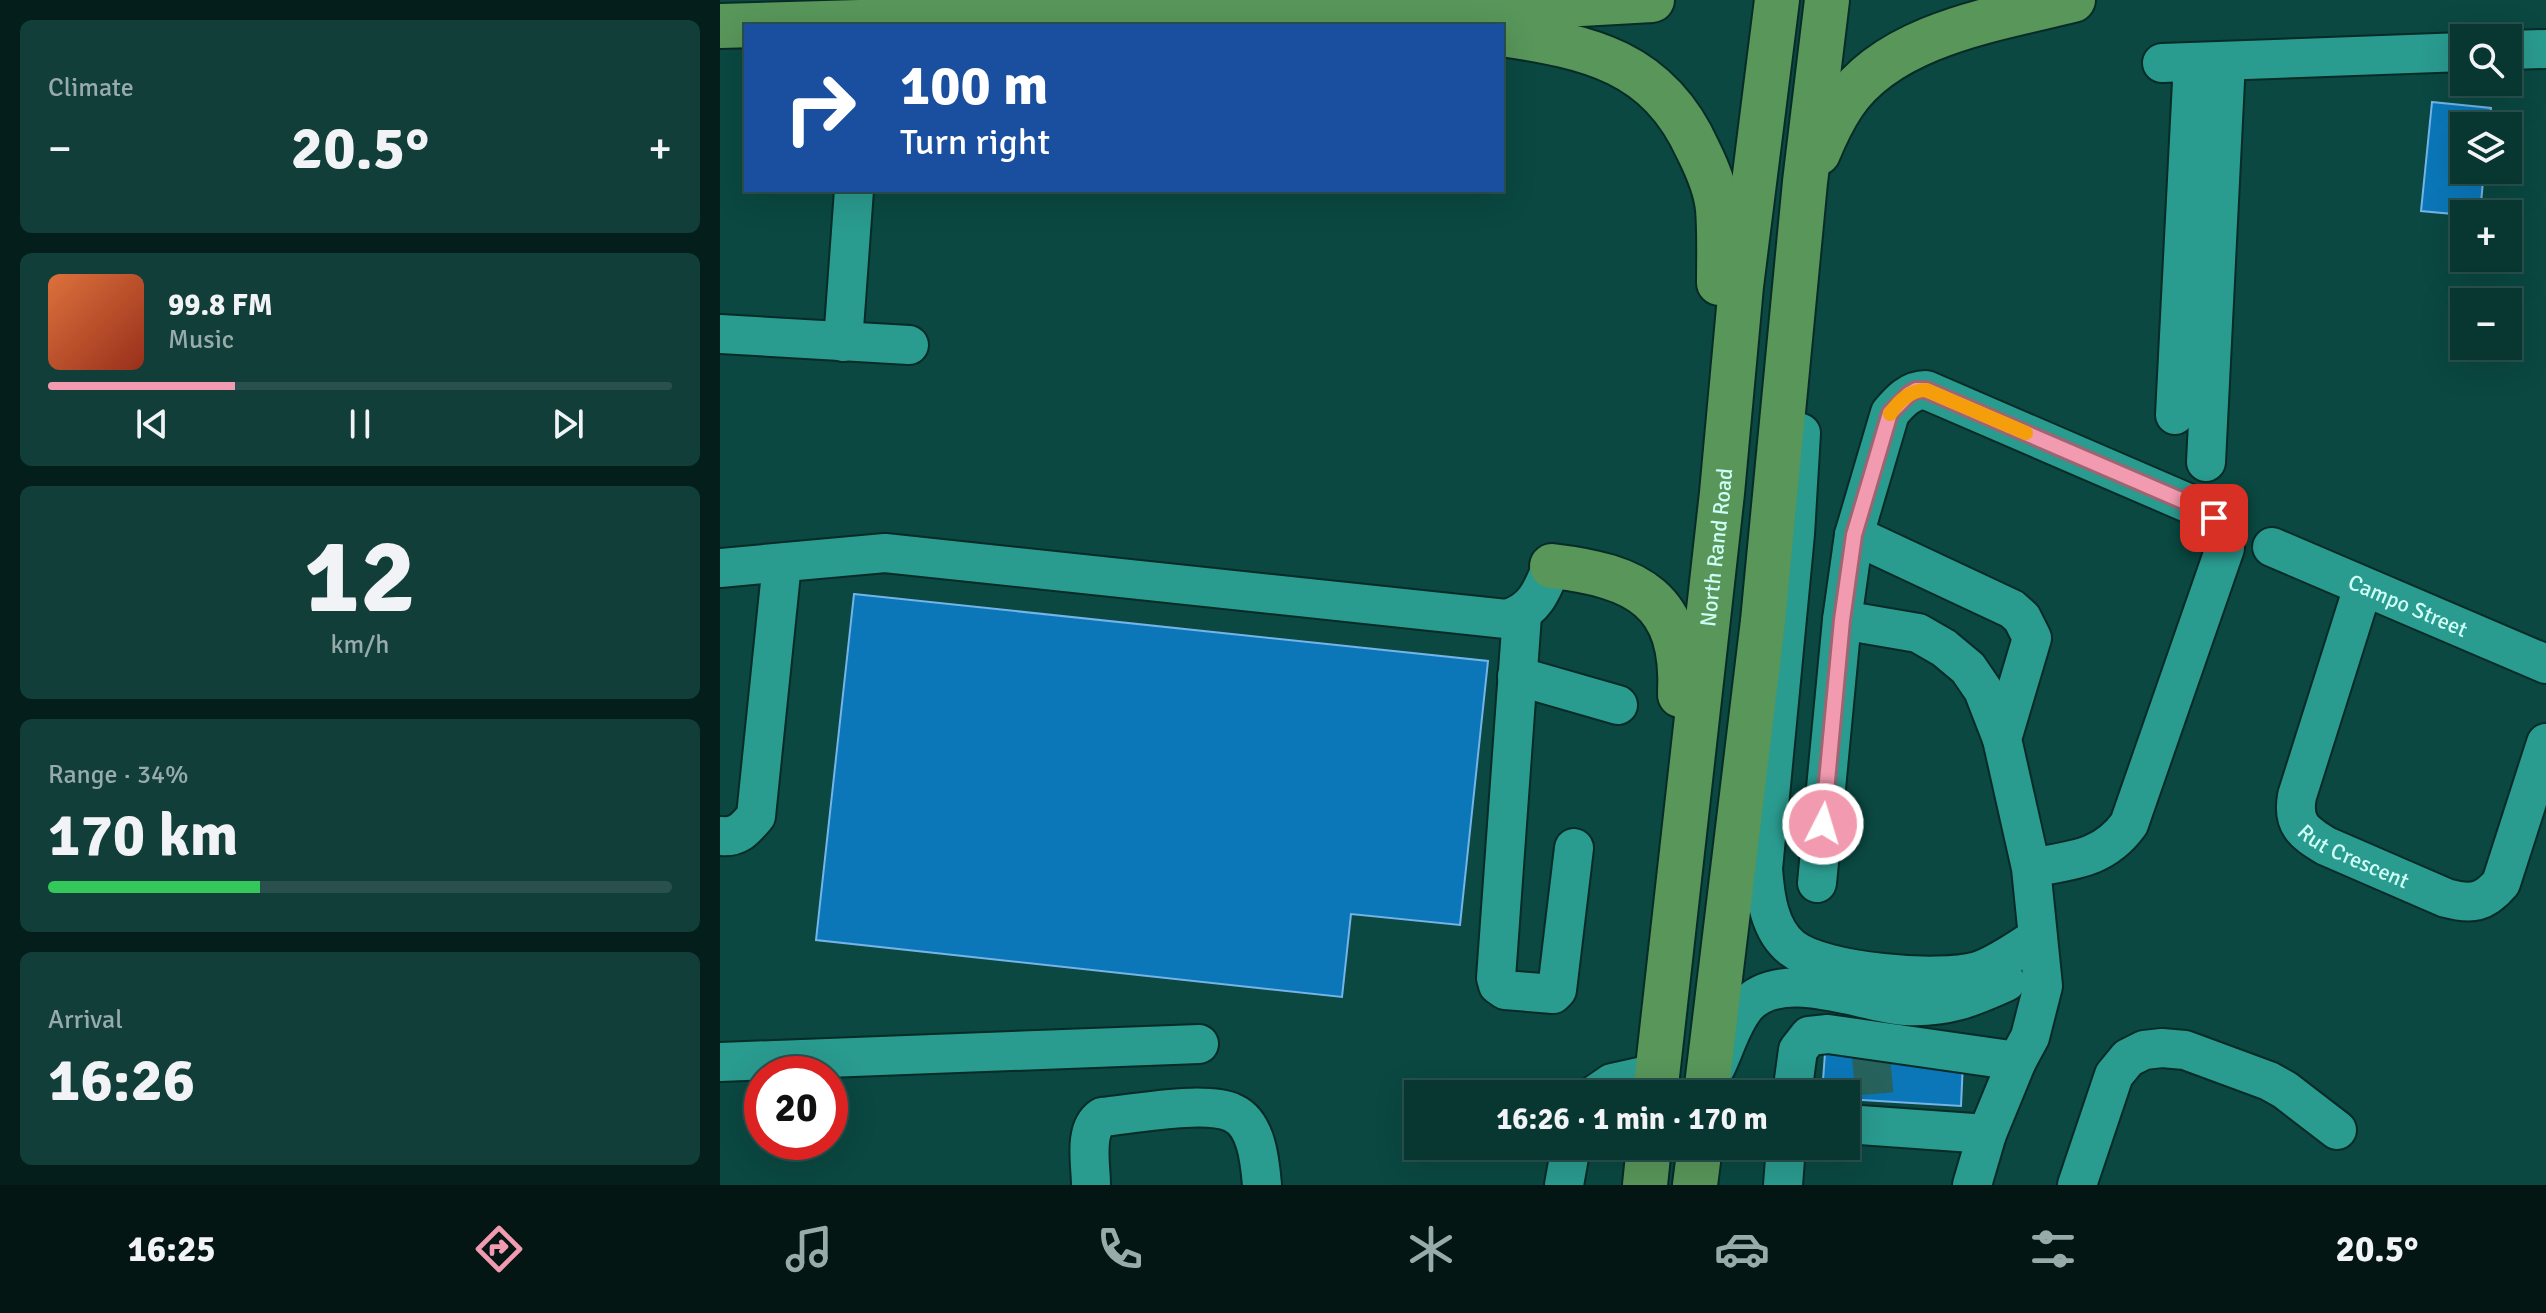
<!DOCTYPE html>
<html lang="en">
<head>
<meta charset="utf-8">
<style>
  :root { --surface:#083631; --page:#113e39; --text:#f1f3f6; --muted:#98abab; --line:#29504d; --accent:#f29aaf }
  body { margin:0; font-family:Signika,sans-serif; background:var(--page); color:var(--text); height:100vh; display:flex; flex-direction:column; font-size:30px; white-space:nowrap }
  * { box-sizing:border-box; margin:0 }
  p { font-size:26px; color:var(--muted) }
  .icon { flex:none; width:44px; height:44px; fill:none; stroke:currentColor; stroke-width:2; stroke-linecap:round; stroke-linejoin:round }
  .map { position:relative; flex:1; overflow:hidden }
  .side { display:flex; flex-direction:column; gap:20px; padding:20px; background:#041e1b; width:720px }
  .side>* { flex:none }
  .guide { position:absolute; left:24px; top:24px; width:760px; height:168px; border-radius:0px; box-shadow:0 8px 32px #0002,0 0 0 2px var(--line); background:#1a4fa0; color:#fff; overflow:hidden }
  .tools { position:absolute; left:1730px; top:24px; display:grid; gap:16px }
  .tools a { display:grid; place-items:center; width:72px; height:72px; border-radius:0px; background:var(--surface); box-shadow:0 8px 32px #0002,0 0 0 2px var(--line); font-size:40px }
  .speed { position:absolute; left:24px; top:1056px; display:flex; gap:16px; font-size:40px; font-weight:700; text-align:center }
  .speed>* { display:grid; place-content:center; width:104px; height:104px; border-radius:50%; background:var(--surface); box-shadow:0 8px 32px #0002,0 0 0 2px var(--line); line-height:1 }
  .speed .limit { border:12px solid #d22; background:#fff; color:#111 }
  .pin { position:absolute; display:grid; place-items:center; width:68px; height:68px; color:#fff; margin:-34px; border-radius:16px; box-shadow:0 4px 12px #0006 }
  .me { position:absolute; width:88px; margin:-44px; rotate:5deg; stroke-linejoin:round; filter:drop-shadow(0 0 6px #0008) }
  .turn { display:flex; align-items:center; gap:28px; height:168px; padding:0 24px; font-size:36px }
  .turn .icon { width:104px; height:104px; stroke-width:2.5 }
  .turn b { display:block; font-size:56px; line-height:68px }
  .big { font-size:60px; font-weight:800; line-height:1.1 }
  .side .tile { flex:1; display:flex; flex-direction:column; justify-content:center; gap:12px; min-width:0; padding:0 28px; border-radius:12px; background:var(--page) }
  .side .dial { align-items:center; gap:0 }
  .dial b { font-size:104px; line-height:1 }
  .song { display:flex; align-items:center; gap:24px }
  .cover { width:96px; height:96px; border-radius:12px; background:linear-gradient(135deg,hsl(20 70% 55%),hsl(10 70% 35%)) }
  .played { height:8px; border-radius:4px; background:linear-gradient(90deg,var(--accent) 30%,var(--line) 30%) }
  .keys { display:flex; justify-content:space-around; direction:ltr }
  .heat { display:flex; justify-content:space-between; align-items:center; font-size:44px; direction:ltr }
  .charge { height:12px; border-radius:6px; background:linear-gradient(90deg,#34c759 34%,var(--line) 0) }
  .trip { position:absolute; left:684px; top:1080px; width:456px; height:80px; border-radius:0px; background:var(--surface); box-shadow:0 8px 32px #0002,0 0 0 2px var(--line); font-weight:800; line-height:80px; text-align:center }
  .tabs { display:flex; height:128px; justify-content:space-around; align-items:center; background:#031614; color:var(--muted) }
  .tabs .icon { width:56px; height:56px }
  .tabs .on { color:var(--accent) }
  .tabs b { font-size:36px; color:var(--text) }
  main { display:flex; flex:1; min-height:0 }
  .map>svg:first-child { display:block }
  .building { fill:#0b77b9; stroke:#75b4e8; stroke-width:2 }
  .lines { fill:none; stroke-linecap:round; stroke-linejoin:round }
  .minor-tunnel { stroke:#27635c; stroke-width:38; stroke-dasharray:38 19; stroke-linecap:butt }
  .minor-casing { stroke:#082b27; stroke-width:42 }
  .major-casing { stroke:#082b27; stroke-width:48 }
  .minor { stroke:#2a9b8f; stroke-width:38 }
  .major { stroke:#58965a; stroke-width:44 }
  .route-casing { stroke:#9d6472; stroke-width:20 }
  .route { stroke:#f29aaf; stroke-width:14 }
  .slow { stroke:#f59e0b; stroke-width:14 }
  .labels { text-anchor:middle; stroke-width:8; stroke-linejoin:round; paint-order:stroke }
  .street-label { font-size:22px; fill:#cefef6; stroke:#0a4841 }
</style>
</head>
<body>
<main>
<section class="side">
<div class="tile"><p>Climate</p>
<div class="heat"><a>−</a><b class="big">20.5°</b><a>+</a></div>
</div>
<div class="tile">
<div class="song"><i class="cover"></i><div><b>99.8 FM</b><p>Music</p></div></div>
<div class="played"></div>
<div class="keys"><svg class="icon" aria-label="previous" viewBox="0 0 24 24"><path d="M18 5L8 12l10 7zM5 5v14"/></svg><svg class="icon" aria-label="pause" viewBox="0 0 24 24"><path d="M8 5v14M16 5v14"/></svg><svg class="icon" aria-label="next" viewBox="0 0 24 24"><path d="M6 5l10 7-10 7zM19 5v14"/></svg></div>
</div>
<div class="tile dial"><b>12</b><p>km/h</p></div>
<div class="tile"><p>Range · 34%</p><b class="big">170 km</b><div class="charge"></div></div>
<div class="tile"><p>Arrival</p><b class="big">16:26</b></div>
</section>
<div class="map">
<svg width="1826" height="1185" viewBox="0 0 1826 1185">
  <rect width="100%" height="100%" fill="#0a4841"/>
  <!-- building -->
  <path class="building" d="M1712,102L1771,108L1769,126H1744V170H1764L1760,214L1744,215L1701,211Z
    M134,594L768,661L740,925L631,914L622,997L96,940Z
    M1105,1053L1243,1062L1241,1106L1126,1099V1094H1102Z"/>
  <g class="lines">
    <!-- minor-tunnel -->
    <path class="minor-tunnel" d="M1151,1056L1155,1101"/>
    <defs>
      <g id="minor">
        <path d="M1788,50L1826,49"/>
        <path d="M1442,63L1744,52"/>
        <path d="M0,334L189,345"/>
        <path d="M123,342L134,190"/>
        <path d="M1455,415L1473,62"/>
        <path d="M1081,433L1075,534L1043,869C1045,896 1049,930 1072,948C1104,973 1219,982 1258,971C1279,964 1298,949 1317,938"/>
        <path d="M1486,462L1506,61"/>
        <path id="s1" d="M1552,547L1826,664"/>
        <path d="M0,568L165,553L786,619C814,612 822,591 832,566"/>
        <path id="s2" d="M1643,587L1577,796C1572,824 1583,832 1606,846L1726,898C1752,905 1764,903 1781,883L1826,743"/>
        <path d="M802,615L776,978L778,985L785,990L833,994L837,990L854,848"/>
        <path d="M1122,620L1134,535"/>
        <path d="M797,676L898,705"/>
        <path d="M0,836C18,838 25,829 36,816L62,563"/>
        <path d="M1097,883L1122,620L1198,633L1224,648L1248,668L1263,690L1282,739"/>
        <path d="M0,1062L479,1044"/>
        <path d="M996,1067C1006,1047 1011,1024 1026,1006C1062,966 1141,1003 1186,1006C1226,1008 1251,998 1286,982"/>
        <path d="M876,1094L892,1083L937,1073"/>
        <path d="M1072,1094L1078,1050L1089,1036L1108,1034L1297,1061"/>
        <path d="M1126,1124L1267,1134"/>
        <path d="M371,1185C371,1164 363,1130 382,1117C413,1114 486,1100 513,1113C537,1124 540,1162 542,1185"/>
        <path d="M844,1185L851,1146"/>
        <path d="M1063,1185L1066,1146"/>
        <path d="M1252,1185L1267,1134L1297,1061L1310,1037L1323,986L1311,868L1282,739L1312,638L1302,618L1292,609L1134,535L1170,413C1180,401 1190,390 1206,390L1484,510C1497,520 1502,532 1505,548L1409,824C1383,860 1351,860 1311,868"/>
        <path d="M1357,1185L1394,1075L1408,1058L1424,1050L1442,1048L1465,1050L1549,1081L1565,1090L1617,1130"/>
      </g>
      <g id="major">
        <path d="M0,26L559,10H755L932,0"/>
        <path d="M782,34C869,47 938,61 978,150C987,168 996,189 998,209C1000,233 999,259 999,283"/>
        <path d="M1098,153C1105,136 1113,119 1123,104C1170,34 1277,19 1353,0"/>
        <path d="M832,566C917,576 965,599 960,695"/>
        <path id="s3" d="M935,1094L1002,493L1021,286L1057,0"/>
        <path d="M986,1094L1043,621L1085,182L1107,0"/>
        <path d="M925,1185L929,1146"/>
        <path d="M975,1185L980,1146"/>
      </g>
    </defs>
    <!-- minor casing -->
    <use href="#minor" class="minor-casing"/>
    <!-- major casing -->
    <use href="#major" class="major-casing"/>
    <!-- minor -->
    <use href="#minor" class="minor"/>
    <!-- major -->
    <use href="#major" class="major"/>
  </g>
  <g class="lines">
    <defs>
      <path id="route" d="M1103,824L1122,620L1134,535L1170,413L1189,394L1196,390H1206L1484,510L1494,518"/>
    </defs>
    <!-- route casing -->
    <use href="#route" class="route-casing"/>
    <!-- route -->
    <use href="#route" class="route"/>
    <!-- slow -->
    <path class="slow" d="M1170,414C1178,402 1190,390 1206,390L1306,433"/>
  </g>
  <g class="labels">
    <!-- street labels -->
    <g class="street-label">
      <text dy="8" stroke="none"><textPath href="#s3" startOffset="550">North Rand Road</textPath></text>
      <text dy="8" stroke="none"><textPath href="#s1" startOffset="148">Campo Street</textPath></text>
      <text dy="8" stroke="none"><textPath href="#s2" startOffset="312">Rut Crescent</textPath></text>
    </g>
  </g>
</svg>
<div class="tools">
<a><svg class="icon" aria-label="search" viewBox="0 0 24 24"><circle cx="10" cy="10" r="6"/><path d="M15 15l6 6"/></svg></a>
<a><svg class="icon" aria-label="layers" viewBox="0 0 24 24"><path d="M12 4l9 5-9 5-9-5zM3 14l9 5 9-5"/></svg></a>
<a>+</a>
<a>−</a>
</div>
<div class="speed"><div class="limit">20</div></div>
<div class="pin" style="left:1494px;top:518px;background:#d93025"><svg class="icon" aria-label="arrive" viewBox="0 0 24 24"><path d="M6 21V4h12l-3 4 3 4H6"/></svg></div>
<svg class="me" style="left:1103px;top:824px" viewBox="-20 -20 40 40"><circle r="17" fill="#f29aaf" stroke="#fff" stroke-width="3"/><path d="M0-11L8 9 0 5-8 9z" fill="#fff"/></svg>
<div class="trip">16:26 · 1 min · 170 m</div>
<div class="guide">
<div class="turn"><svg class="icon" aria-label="right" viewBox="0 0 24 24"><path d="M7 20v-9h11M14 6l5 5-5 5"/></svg><div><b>100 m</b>Turn right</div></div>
</div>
</div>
</main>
<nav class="tabs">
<b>16:25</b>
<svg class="icon on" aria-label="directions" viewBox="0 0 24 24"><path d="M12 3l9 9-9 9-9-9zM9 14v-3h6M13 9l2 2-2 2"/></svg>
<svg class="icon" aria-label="music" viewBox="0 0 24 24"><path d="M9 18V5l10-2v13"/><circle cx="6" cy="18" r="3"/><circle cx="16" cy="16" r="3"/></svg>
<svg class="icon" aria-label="phone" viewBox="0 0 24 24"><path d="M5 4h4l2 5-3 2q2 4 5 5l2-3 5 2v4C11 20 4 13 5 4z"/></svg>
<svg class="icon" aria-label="climate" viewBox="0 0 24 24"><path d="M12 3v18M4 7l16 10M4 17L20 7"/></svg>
<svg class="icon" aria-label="car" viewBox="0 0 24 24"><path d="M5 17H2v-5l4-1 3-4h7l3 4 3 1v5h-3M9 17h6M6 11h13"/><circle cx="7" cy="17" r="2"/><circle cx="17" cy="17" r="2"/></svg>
<svg class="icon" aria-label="filters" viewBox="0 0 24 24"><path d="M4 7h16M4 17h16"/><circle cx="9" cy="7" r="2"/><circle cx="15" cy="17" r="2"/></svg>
<b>20.5°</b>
</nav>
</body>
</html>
